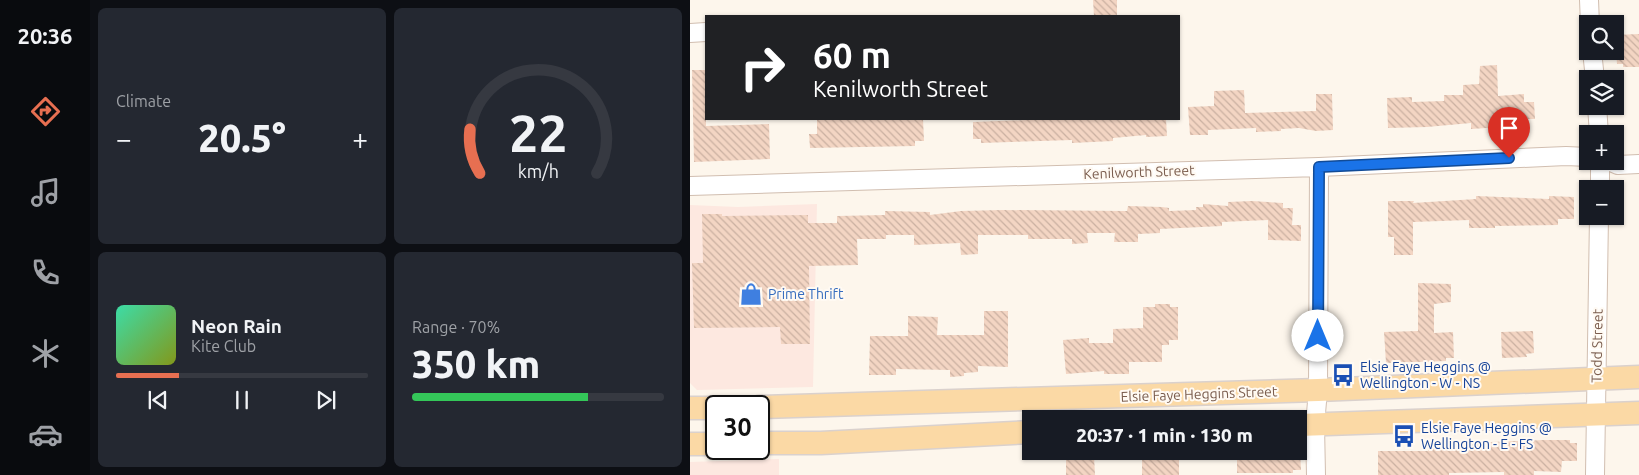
<!DOCTYPE html>
<html lang="en">
<head>
<meta charset="utf-8">
<style>
  :root { --surface:#171b24; --page:#242831; --text:#f1f3f6; --muted:#9ea1a6; --line:#363941; --accent:#e76f51 }
  body { margin:0; font-family:Ubuntu,sans-serif; background:var(--page); color:var(--text); height:100vh; display:flex; flex-direction:column; font-size:19px; white-space:nowrap }
  * { box-sizing:border-box; margin:0 }
  p { font-size:16px; color:var(--muted) }
  .icon { flex:none; width:28px; height:28px; fill:none; stroke:currentColor; stroke-width:2; stroke-linecap:round; stroke-linejoin:round }
  .map { position:relative; flex:1; overflow:hidden }
  .details { display:flex; flex-direction:column; gap:8px; padding:8px; background:#0d0f14; width:600px }
  .details>* { flex:none }
  .hud { position:absolute; left:15px; top:15px; width:475px; height:105px; border-radius:0px; box-shadow:0 1px 4px #0004; background:#202124; color:#fff; overflow:hidden }
  .controls { position:absolute; left:889px; top:15px; display:grid; gap:10px }
  .controls a { display:grid; place-items:center; width:45px; height:45px; border-radius:0px; background:var(--surface); box-shadow:0 1px 4px #0004; font-size:25px }
  .speed { position:absolute; left:15px; top:395px; display:flex; gap:10px; font-size:25px; font-weight:700; text-align:center }
  .speed>* { display:grid; place-content:center; width:65px; height:65px; border-radius:50%; background:var(--surface); box-shadow:0 1px 4px #0004; line-height:1 }
  .speed .limit { border:2px solid #111; border-radius:8px; background:#fff; color:#111 }
  .pin { position:absolute; display:grid; place-items:center; width:42px; height:42px; color:#fff; margin:-51px -21px; border-radius:50% 50% 50% 0; rotate:-45deg; box-shadow:0 0 5px #0007 }
  .pin .icon { rotate:45deg }
  .me { position:absolute; width:55px; margin:-28px; rotate:0deg; stroke-linejoin:round; filter:drop-shadow(0 0 4px #0008) }
  .turn { display:flex; align-items:center; gap:18px; height:105px; padding:0 25px; font-size:22px }
  .turn .icon { width:65px; height:65px; stroke-width:2.5 }
  .turn b { display:block; font-size:35px; line-height:42px }
  .big { font-size:38px; font-weight:800; line-height:1.1 }
  .details .tile { flex:1; display:flex; flex-direction:column; justify-content:center; gap:8px; min-width:0; padding:0 18px; border-radius:8px; background:var(--page) }
  .details .dial { align-items:center; gap:0 }
  .dial svg { height:130px; overflow:visible; fill:none; stroke:var(--line); stroke-width:7; stroke-linecap:round; text-anchor:middle }
  .dial text { fill:var(--text); stroke:none }
  .song { display:flex; align-items:center; gap:15px }
  .cover { width:60px; height:60px; border-radius:8px; background:linear-gradient(135deg,hsl(160 70% 55%),hsl(70 70% 35%)) }
  .played { height:5px; border-radius:2px; background:linear-gradient(90deg,var(--accent) 25%,var(--line) 25%) }
  .keys { display:flex; justify-content:space-around; direction:ltr }
  .heat { display:flex; justify-content:space-between; align-items:center; font-size:28px; direction:ltr }
  .charge { height:8px; border-radius:4px; background:linear-gradient(90deg,#34c759 70%,var(--line) 0) }
  .details .tiles { flex:1; display:grid; gap:8px; grid-template-columns:repeat(2,1fr) }
  .trip { position:absolute; left:332px; top:410px; width:285px; height:50px; border-radius:0px; background:var(--surface); box-shadow:0 1px 4px #0004; font-weight:800; line-height:50px; text-align:center }
  main { display:flex; flex:1; min-height:0 }
  .dock { display:flex; flex-direction:column; width:90px; justify-content:space-around; align-items:center; background:#090b0e; color:var(--muted) }
  .dock .icon { width:35px; height:35px }
  .dock .active { color:var(--accent) }
  .dock b { font-size:22px; color:var(--text) }
  .map>svg:first-child { display:block }
  .commercial { fill:#fde8e0 }
  .building { fill:url(#building-back-hatch) }
  .lines { fill:none; stroke-linecap:round; stroke-linejoin:round }
  .minor-casing { stroke:#d1beb0; stroke-width:20 }
  .major-casing { stroke:#dad1cd; stroke-width:25 }
  .minor { stroke:#fff; stroke-width:18 }
  .major { stroke:#fbd9a5; stroke-width:22 }
  .route-casing { stroke:#114b97; stroke-width:12 }
  .route { stroke:#1a73e8; stroke-width:9 }
  .labels { text-anchor:middle; stroke-width:4; stroke-linejoin:round; paint-order:stroke }
  .street-label { font-size:14px; fill:#7a5c4d; stroke:#fffaf3 }
  .shop-label { font-size:14px; fill:#366cbe; stroke:#fffaf3; text-anchor:start }
  .transit-label { font-size:14px; fill:#164399; stroke:#fffaf3; text-anchor:start }
</style>
</head>
<body>
<main>
<nav class="dock">
<b>20:36</b>
<svg class="icon active" aria-label="directions" viewBox="0 0 24 24"><path d="M12 3l9 9-9 9-9-9zM9 14v-3h6M13 9l2 2-2 2"/></svg>
<svg class="icon" aria-label="music" viewBox="0 0 24 24"><path d="M9 18V5l10-2v13"/><circle cx="6" cy="18" r="3"/><circle cx="16" cy="16" r="3"/></svg>
<svg class="icon" aria-label="phone" viewBox="0 0 24 24"><path d="M5 4h4l2 5-3 2q2 4 5 5l2-3 5 2v4C11 20 4 13 5 4z"/></svg>
<svg class="icon" aria-label="climate" viewBox="0 0 24 24"><path d="M12 3v18M4 7l16 10M4 17L20 7"/></svg>
<svg class="icon" aria-label="car" viewBox="0 0 24 24"><path d="M5 17H2v-5l4-1 3-4h7l3 4 3 1v5h-3M9 17h6M6 11h13"/><circle cx="7" cy="17" r="2"/><circle cx="17" cy="17" r="2"/></svg>
</nav>
<section class="details">
<div class="tiles">
<div class="tile"><p>Climate</p>
<div class="heat"><a>−</a><b class="big">20.5°</b><a>+</a></div>
</div>
<div class="tile dial"><svg viewBox="0 0 100 80">
<path d="M14 69A42 42 0 1 1 86 69"/>
<path d="M14 69A42 42 0 0 1 8 42" stroke="#e76f51"/>
<text x="50" y="56" font-size="32" font-weight="700">22</text>
<text x="50" y="72" font-size="11">km/h</text>
</svg></div>
<div class="tile">
<div class="song"><i class="cover"></i><div><b>Neon Rain</b><p>Kite Club</p></div></div>
<div class="played"></div>
<div class="keys"><svg class="icon" aria-label="previous" viewBox="0 0 24 24"><path d="M18 5L8 12l10 7zM5 5v14"/></svg><svg class="icon" aria-label="pause" viewBox="0 0 24 24"><path d="M8 5v14M16 5v14"/></svg><svg class="icon" aria-label="next" viewBox="0 0 24 24"><path d="M6 5l10 7-10 7zM19 5v14"/></svg></div>
</div>
<div class="tile"><p>Range · 70%</p><b class="big">350 km</b><div class="charge"></div></div>
</div>
</section>
<div class="map">
<svg width="949" height="475" viewBox="0 0 949 475">
  <defs>
    <pattern id="building-back-hatch" width="6" height="6" patternUnits="userSpaceOnUse" patternTransform="scale(1.25)"><rect width="6" height="6" fill="#f3d5c3"/><path d="M-1 5l2 2M0 0l6 6M5-1l2 2" fill="none" stroke="#cab0a1"/></pattern>
  </defs>
  <rect width="100%" height="100%" fill="#fdf6ec"/>
  <!-- commercial -->
  <path class="commercial" d="M127,204L123,387L7,390L0,383V205L48,207Z
    M89,459V475H0V462Z"/>
  <!-- building -->
  <path class="building" d="M403,0H427V16H404Z
    M949,34V67H933V64H927L925,35Z
    M807,65L808,96L834,94V102H844L845,119H837V124L830,125V126H827V129L812,130V127L781,129V123L737,127L698,128L697,98L722,97V102L754,101V95H773V85L789,84L790,66Z
    M2,70H16V126L79,124L80,159L4,162Z
    M554,90L555,113L626,111V94H642L643,130L626,131L609,128L591,129V131L566,132V128L518,130V135H500L498,107L524,106V91Z
    M127,119H233L234,141H225V146L120,148L119,134H127Z
    M337,119H476L477,136L456,137V135L423,138V141L382,143V140L291,143V139H283V122L337,120Z
    M786,196L859,199V196L884,197V219H868V225L805,226V228H779V220L723,222V255H704V237H698V201H724L723,203L786,199Z
    M562,201L593,203V208H603L602,225H611V241L578,240V220L532,222V226L470,229V233L448,234V242H424L425,233H397L398,243L382,244V239H338V235H288V254L271,255L270,243L224,245V235H196V239H167L168,265L119,266L120,344H91L90,327L4,328L2,263H13L12,214H32V216L118,215V223H147V216L195,215V211L240,212V215L271,211L312,210L437,211L438,206L472,207L479,208V211L506,210V207H513V204L538,206V202Z
    M728,283L761,284V302L744,304V333L763,332L764,358H756V361L696,363L694,332L728,331Z
    M465,304H480V307H488V340H479V345H472V362H439V374H414V371L376,374L373,340L399,338V343H423V329L453,328V307H465Z
    M294,311H318V367L288,366V372L274,373V376L260,377V370L206,369V375H179L180,336H218V316L248,317L247,335H294Z
    M843,331L844,353L836,354L837,357L812,358L811,332Z
    M854,440H880V443H887V461H872L871,472L844,471V475H814V472L759,473V475H688V451H738V446H744V444Z
    M585,451H610L611,470H603V473H547V458L578,459L577,454L586,453Z
    M404,456L405,475H376V457Z
    M468,456H489V475H452V460H467Z"/>
  <g class="lines">
    <defs>
      <path id="minor" d="M899,0L900,24
        M0,33L16,32
        M902,51L905,79
        M907,106L909,134
        M919,161L928,165L949,164
        M0,186L629,167L876,156L898,157
        M910,189V161
        M626,475L625,425L628,390L629,167
        M905,475L909,216"/>
      <path id="major" d="M69,407L628,390L949,377
        M0,408H26
        M609,425L949,413
        M69,443H131L341,432
        M0,444H26"/>
    </defs>
    <!-- minor casing -->
    <use href="#minor" class="minor-casing"/>
    <!-- major casing -->
    <use href="#major" class="major-casing"/>
    <!-- minor -->
    <use href="#minor" class="minor"/>
    <!-- major -->
    <use href="#major" class="major"/>
  </g>
  <g class="lines">
    <defs>
      <path id="route" d="M628,336L629,167L819,158"/>
    </defs>
    <!-- route casing -->
    <use href="#route" class="route-casing"/>
    <!-- route -->
    <use href="#route" class="route"/>
  </g>
  <!-- icons -->
  <defs>
    <symbol id="shop-bare" viewBox="-9 -9 18 18"><path d="M-5-2.5h2.3a2.7 3.5 0 0 1 5.4 0H5L5.5 6h-11ZM-1.5-2.5h3a1.5 2.3 0 0 0-3 0Z" fill="#3f7fe0" stroke="#fffaf3" stroke-width="2.5" paint-order="stroke"/></symbol>
    <symbol id="bus-bare" viewBox="-9 -9 18 18"><path d="M-5-6H5V4H4V6H2V4H-2V6H-4V4H-5ZM-3.5-4V0h7V-4ZM-3.5 1.2v1.5H-2V1.2ZM2 1.2v1.5H3.5V1.2Z" fill="#1a4fb4" stroke="#fffaf3" stroke-width="2.5" paint-order="stroke"/></symbol>
  </defs>
  <g fill-rule="evenodd">
    <use href="#shop-bare" x="45" y="278" width="32" height="32"/>
    <use href="#bus-bare" x="637" y="359" width="32" height="32"/>
    <use href="#bus-bare" x="698" y="420" width="32" height="32"/>
  </g>
  <g class="labels">
    <!-- street labels -->
    <g class="street-label">
      <text transform="translate(449 172) rotate(-2)" y="5">Kenilworth Street</text>
      <text transform="translate(907 346) rotate(-89)" y="5">Todd Street</text>
      <text transform="translate(509 394) rotate(-2)" y="5">Elsie Faye Heggins Street</text>
    </g>
    <!-- shop labels -->
    <g class="shop-label">
      <text x="78" y="299">Prime Thrift</text>
    </g>
    <!-- transit labels -->
    <g class="transit-label">
      <text x="670" y="372">Elsie Faye Heggins @<tspan x="670" dy="16">Wellington - W - NS</tspan></text>
      <text x="731" y="433">Elsie Faye Heggins @<tspan x="731" dy="16">Wellington - E - FS</tspan></text>
    </g>
  </g>
</svg>
<div class="controls">
<a><svg class="icon" aria-label="search" viewBox="0 0 24 24"><circle cx="10" cy="10" r="6"/><path d="M15 15l6 6"/></svg></a>
<a><svg class="icon" aria-label="layers" viewBox="0 0 24 24"><path d="M12 4l9 5-9 5-9-5zM3 14l9 5 9-5"/></svg></a>
<a>+</a>
<a>−</a>
</div>
<div class="speed"><div class="limit">30</div></div>
<div class="pin" style="left:819px;top:158px;background:#d93025"><svg class="icon" aria-label="arrive" viewBox="0 0 24 24"><path d="M6 21V4h12l-3 4 3 4H6"/></svg></div>
<svg class="me" style="left:628px;top:336px" viewBox="-20 -20 40 40"><circle r="19" fill="#fff"/><path d="M0-13L10 11 0 6-10 11z" fill="#1a73e8"/></svg>
<div class="trip">20:37 · 1 min · 130 m</div>
<div class="hud">
<div class="turn"><svg class="icon" aria-label="right" viewBox="0 0 24 24"><path d="M7 20v-9h11M14 6l5 5-5 5"/></svg><div><b>60 m</b>Kenilworth Street</div></div>
</div>
</div>
</main>
</body>
</html>
